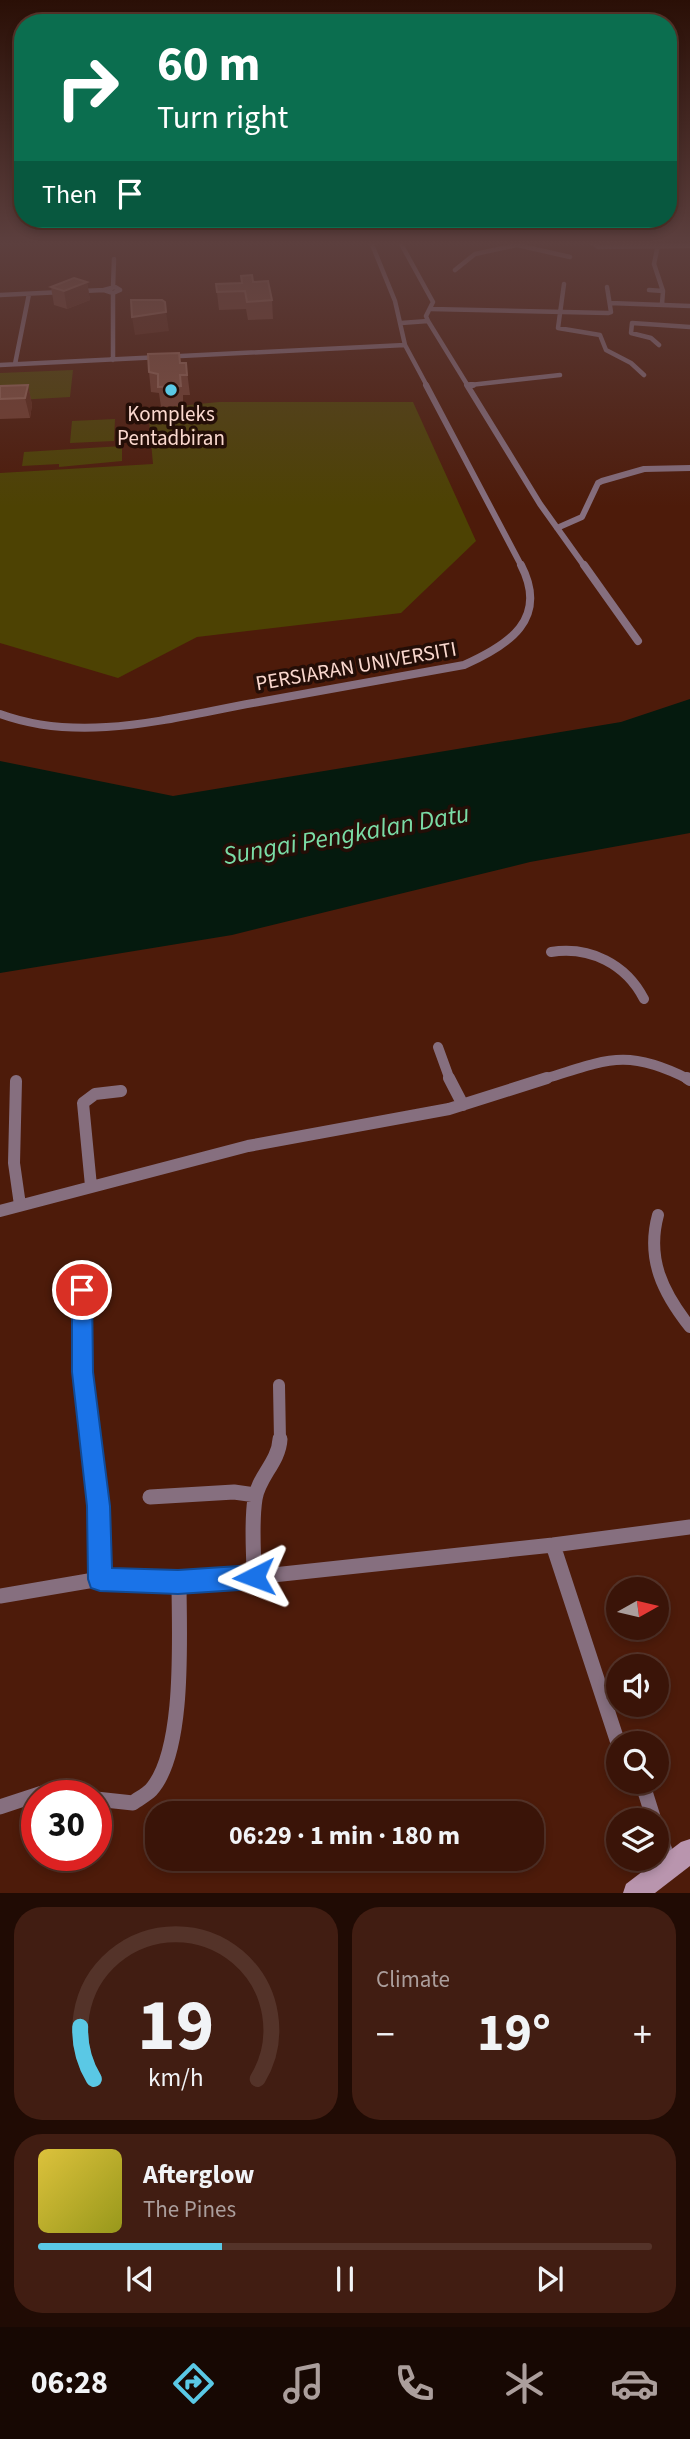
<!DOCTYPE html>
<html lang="en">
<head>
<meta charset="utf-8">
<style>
  :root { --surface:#3a1408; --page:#411d12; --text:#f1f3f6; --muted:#ab9e9c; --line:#543329; --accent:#5ac8e5 }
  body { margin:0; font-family:"Source Sans 3",sans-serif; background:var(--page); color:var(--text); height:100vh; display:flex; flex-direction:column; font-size:26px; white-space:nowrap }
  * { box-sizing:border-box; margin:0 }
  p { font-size:23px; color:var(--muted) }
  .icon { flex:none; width:38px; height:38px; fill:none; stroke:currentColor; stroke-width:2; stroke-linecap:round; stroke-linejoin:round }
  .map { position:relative; height:1893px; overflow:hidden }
  .drawer { display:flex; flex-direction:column; gap:14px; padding:14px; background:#200b04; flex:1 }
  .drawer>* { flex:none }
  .guide { position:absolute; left:14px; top:14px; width:663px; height:214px; border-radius:28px; box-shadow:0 4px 10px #0003,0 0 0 2px var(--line); background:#0b6e4f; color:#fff; overflow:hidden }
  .needle { width:46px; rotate:82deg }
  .fabs { position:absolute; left:606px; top:1577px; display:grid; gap:14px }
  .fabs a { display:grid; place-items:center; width:63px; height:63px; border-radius:50%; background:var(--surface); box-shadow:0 4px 10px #0003,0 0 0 2px var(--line); font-size:35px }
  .speed { position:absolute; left:21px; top:1780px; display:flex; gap:14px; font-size:35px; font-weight:700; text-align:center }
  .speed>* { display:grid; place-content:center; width:91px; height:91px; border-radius:50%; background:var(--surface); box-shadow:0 4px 10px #0003,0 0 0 2px var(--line); line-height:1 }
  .speed .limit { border:10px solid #d22; background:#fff; color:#111 }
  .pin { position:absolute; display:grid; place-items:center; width:60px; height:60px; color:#fff; margin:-30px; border:4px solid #fff; border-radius:50%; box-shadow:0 2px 7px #0007 }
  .me { position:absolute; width:77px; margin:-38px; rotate:267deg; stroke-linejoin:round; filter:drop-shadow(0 0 5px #0008) }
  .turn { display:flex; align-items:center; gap:24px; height:147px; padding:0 28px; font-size:32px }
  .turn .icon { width:91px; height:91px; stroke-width:2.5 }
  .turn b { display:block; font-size:49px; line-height:60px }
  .then { display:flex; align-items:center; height:66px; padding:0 28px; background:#0003; gap:14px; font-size:26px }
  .big { font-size:52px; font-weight:700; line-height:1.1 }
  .drawer .tile { flex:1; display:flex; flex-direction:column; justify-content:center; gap:10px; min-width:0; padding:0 24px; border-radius:28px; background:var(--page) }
  .drawer .dial { align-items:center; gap:0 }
  .dial svg { height:182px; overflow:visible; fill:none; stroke:var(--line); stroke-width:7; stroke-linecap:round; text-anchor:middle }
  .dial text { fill:var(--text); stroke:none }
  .song { display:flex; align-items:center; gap:21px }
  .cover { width:84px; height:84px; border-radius:10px; background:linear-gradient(135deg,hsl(50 70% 55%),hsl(60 70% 35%)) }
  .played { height:7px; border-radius:4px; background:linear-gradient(90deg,var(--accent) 30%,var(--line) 30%) }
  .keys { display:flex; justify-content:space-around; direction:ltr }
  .heat { display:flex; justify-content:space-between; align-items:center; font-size:38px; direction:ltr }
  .drawer .tiles { flex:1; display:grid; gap:14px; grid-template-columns:1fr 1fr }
  .tile:last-child { grid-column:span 2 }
  .trip { position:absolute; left:145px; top:1801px; width:399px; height:70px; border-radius:28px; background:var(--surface); box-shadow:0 4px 10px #0003,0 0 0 2px var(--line); font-weight:700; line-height:70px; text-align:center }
  .dock { display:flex; height:112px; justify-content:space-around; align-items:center; background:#170803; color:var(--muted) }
  .dock .icon { width:49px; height:49px }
  .dock .on { color:var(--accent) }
  .dock b { font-size:32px; color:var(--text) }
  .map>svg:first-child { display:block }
  .green { fill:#4d4203 }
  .water { fill:#051a0e }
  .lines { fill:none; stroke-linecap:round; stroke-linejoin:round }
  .minor-far5 { stroke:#866f7f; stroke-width:4.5 }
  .minor-far4 { stroke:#866f7f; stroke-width:6 }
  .minor-far3 { stroke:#866f7f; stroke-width:8 }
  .minor-far2 { stroke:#866f7f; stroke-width:10 }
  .minor-far1 { stroke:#866f7f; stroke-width:12 }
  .minor { stroke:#866f7f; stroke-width:15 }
  .secondary { fill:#b995ae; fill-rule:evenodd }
  .wall { fill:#743f30 }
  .shaded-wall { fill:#5e2a1a }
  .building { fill:#825041; stroke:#956557; stroke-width:2 }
  .route { fill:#1a73e8; stroke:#114b97; stroke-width:2 }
  .poi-dot { fill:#5ac8e5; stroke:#240e07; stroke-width:2.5 }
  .labels { text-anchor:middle; stroke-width:7; stroke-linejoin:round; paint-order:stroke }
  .far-poi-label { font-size:21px; fill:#fad8ce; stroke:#240e07 }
  .far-street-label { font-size:21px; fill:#fad8ce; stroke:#240e07 }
  .water-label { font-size:26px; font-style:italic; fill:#7adca6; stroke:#240e07 }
</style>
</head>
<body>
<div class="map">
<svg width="690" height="1893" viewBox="0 0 690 1893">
  <rect width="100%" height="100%" fill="#4d1b0a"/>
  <!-- green -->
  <path class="green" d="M73,370L70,397L0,401V373Z
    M219,402H413L476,541L401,613L197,637L118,678L0,643V473L153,464L148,409Z
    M115,419L114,441L70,443L72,421Z
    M122,446V461L59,467V464L22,466L24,452Z"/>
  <!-- water -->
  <path class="water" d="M690,699V833L530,862L232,935L0,973V761L173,796L621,722Z"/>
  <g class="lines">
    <!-- minor-far5 -->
    <path class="minor-far5" d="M371,242L395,301L405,345L427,386
      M400,242L433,302L426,316L428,321L468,386
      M591,242L598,247L690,246
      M517,245L570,257
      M658,245L654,264L663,291L662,304
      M455,270L475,254L517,245L516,242
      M564,284L558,328L600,335L606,350L631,363L644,375
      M113,287L114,259
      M115,287L120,290L113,293L104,290Z
      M649,290L663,291
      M113,293V360
      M0,295L104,290
      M610,303L690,306
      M431,309L608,313L611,312L607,287
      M401,323L428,321
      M659,345L651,338L631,333L632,323L690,327
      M15,364L29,294
      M0,365L405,345
      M470,385L560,375"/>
    <!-- minor-far4 -->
    <path class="minor-far4" d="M426,385L522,567
      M467,385L540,504L585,567
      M470,385H473
      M557,528L582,517L598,483L602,481L644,469L690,468"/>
    <!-- minor-far3 -->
    <path class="minor-far3" d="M584,565L638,641
      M0,714C82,744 170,718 253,703C323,690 394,678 464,665C509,645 549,619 521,565"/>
    <!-- minor-far2 -->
    <path class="minor-far2" d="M551,952C590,946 626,964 644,999
      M438,1047L450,1080
      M541,1080C606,1060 626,1047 690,1080"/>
    <!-- minor-far1 -->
    <path class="minor-far1" d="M449,1078L463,1105
      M687,1078L690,1080
      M16,1081L14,1163L20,1205
      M91,1186L83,1103L95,1094L121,1091
      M0,1211L248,1146L449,1109L547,1078
      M658,1215C646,1259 663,1293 690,1327
      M82,1290L83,1372L91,1440
      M279,1385L280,1440"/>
    <!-- minor -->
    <path class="minor" d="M91,1439L99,1506L100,1579
      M150,1497L234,1492L256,1495
      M553,1545L618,1743
      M254,1577C254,1552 251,1524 255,1499C258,1477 279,1462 280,1439
      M0,1596L100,1579L179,1582L254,1577L553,1545L690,1527
      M642,1782L654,1820
      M96,1799L133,1803C138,1799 146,1795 151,1790C186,1751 179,1633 179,1582
      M0,1807L42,1793L64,1796
      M656,1828L670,1863"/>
    <!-- secondary -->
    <path class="secondary" d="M690,1839V1866L655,1893H623L626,1884L681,1842Z"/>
  </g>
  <!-- wall -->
  <path class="wall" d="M87,282L90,300L67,309L54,305L51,287Z
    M253,282L272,300L273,319L248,320L246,309L219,310L216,284Z
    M180,363H186L190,395H183V406L161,407L159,393L151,392L149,372Z
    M28,385L32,405L30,418L0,419V386Z"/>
  <!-- shaded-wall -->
  <path class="shaded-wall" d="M87,282L90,300L67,309L64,291Z
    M166,312L169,331L135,335L132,317Z
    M28,385L32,405L30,418L25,398Z"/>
  <!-- building -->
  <path class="building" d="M252,275L253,282L268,281L272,300L247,302L245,291L217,292L216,284L242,283L241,276Z
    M74,278L87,282L64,291L51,287Z
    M131,300H162L165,302L166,312L132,317Z
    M179,353L180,363H186L187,375H180L181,386L158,387V374L149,372L148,354Z
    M28,385L25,398L0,399V386Z"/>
  <!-- sky -->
  <linearGradient id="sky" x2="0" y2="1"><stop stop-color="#2a0f06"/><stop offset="0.48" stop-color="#5c3f3e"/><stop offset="1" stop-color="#5c3f3e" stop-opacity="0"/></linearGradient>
  <rect width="690" height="507" fill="url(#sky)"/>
  <!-- route -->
  <path class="route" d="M82,1280L89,1283L92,1290L93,1372L110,1506L112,1568L178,1570L254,1565L263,1569L266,1577L263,1586L254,1589L178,1594L100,1591L91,1588L88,1579L87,1506L72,1372V1290L75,1283Z"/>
  <!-- markers -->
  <circle class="poi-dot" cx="171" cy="390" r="7"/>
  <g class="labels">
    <!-- far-poi labels -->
    <g class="far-poi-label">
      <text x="171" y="421">Kompleks<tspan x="171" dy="24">Pentadbiran</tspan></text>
    </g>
    <!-- far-street labels -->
    <g class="far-street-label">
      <text transform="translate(356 666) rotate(-10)" y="7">PERSIARAN UNIVERSITI</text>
    </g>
    <!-- water labels -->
    <g class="water-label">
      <text transform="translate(346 834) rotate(-10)" y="9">Sungai Pengkalan Datu</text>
    </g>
  </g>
</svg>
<div class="fabs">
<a><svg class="needle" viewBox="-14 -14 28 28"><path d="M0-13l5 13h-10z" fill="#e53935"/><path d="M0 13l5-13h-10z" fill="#ab9e9c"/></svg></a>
<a><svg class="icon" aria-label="sound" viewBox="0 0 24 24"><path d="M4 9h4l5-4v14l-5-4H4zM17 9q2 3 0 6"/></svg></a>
<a><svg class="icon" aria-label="search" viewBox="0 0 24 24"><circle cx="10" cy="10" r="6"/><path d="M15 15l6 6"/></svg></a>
<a><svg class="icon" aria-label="layers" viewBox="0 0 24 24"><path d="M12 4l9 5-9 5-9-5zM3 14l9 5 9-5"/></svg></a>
</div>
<div class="speed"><div class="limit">30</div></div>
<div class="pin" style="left:82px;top:1290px;background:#d93025"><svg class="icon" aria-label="arrive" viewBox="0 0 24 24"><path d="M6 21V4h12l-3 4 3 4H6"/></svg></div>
<svg class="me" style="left:254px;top:1577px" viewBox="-20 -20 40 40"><path d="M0-17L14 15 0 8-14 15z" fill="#1a73e8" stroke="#fff" stroke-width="4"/></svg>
<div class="trip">06:29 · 1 min · 180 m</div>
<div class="guide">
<div class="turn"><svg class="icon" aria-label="right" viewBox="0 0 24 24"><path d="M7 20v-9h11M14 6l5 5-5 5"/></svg><div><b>60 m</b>Turn right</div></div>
<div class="then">Then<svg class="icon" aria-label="arrive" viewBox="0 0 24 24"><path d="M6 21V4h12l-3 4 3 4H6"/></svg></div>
</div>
</div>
<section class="drawer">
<div class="tiles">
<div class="tile dial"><svg viewBox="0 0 100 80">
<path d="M14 69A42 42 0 1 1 86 69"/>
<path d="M14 69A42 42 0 0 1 8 46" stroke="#5ac8e5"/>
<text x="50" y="56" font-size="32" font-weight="700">19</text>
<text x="50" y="72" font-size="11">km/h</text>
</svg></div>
<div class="tile"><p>Climate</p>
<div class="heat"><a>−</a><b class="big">19°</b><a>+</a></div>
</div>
<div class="tile">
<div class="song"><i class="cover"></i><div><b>Afterglow</b><p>The Pines</p></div></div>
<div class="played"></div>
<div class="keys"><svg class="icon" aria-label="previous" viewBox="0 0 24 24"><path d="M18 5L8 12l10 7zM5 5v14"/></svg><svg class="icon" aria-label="pause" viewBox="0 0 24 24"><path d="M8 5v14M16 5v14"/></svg><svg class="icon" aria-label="next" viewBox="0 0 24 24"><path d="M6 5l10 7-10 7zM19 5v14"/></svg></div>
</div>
</div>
</section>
<nav class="dock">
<b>06:28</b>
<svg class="icon on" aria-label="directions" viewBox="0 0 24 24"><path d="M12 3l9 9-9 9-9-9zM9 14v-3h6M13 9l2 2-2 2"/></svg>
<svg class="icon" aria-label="music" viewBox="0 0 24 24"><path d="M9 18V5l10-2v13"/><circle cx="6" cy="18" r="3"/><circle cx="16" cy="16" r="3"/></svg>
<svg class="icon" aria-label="phone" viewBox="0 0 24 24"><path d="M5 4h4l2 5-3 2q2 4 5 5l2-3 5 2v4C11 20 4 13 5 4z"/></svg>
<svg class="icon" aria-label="climate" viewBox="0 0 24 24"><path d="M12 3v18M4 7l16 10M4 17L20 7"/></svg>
<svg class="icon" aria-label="car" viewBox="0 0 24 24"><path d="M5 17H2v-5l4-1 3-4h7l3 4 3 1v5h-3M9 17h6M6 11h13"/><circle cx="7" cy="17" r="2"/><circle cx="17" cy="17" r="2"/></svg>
</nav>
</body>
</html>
